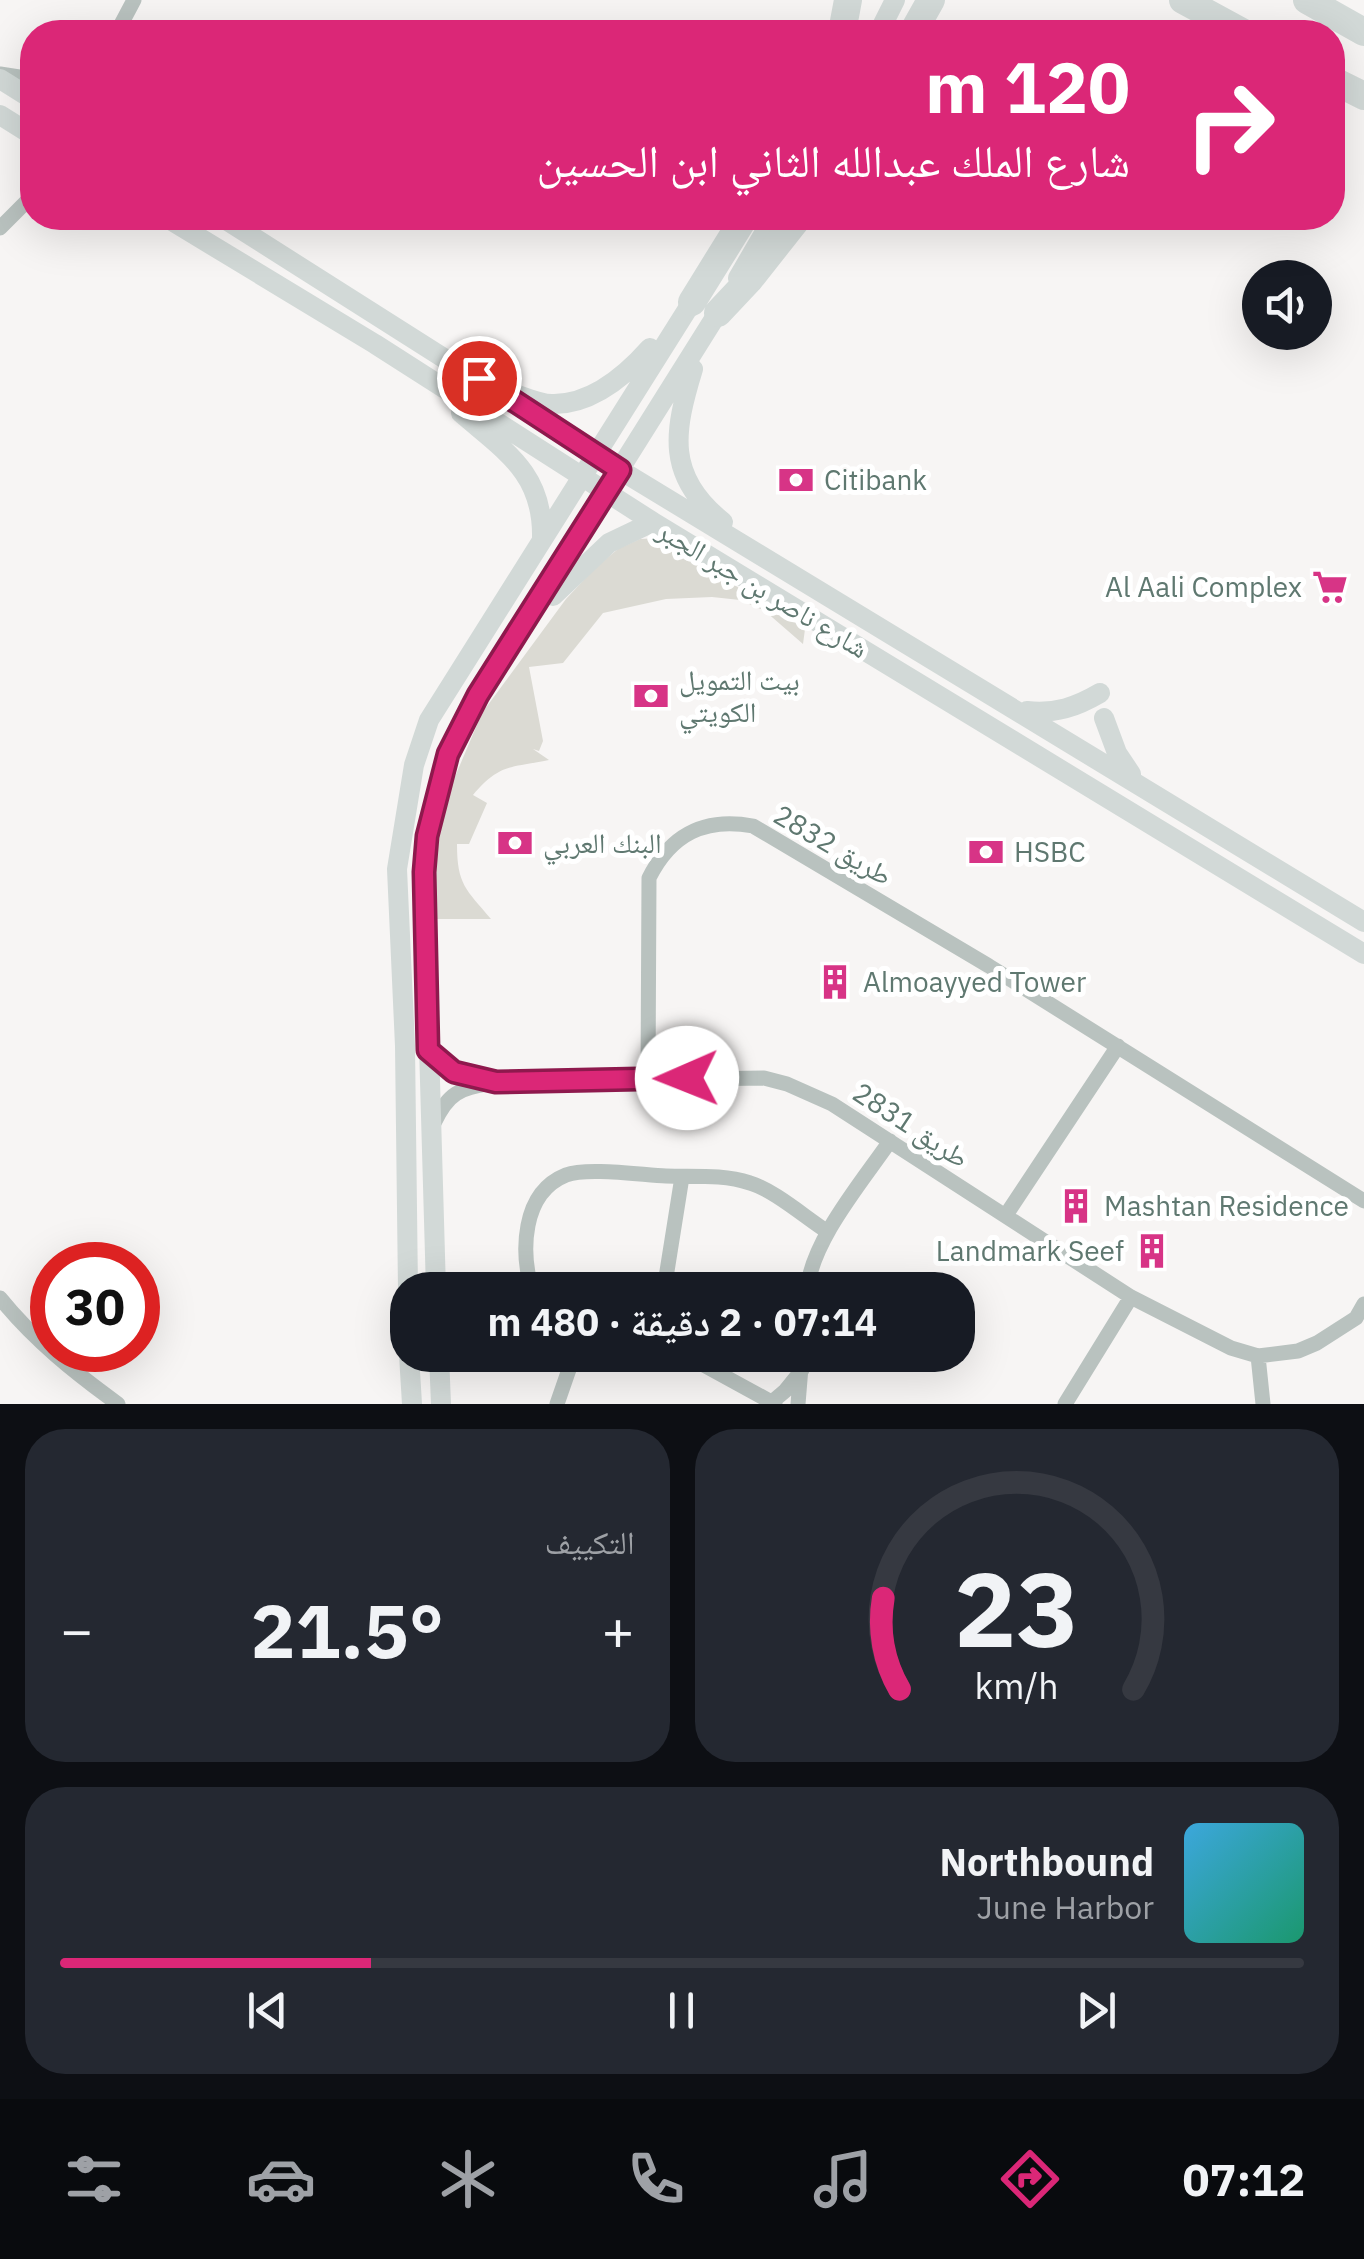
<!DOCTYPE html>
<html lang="ar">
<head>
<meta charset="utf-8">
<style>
  :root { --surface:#171b24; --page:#242831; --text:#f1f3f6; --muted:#9ea1a6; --line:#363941; --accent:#db2777 }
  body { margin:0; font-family:"IBM Plex Sans","Noto Naskh Arabic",sans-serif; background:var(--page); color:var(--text); direction:rtl; height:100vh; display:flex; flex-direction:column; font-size:38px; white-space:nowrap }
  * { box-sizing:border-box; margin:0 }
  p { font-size:32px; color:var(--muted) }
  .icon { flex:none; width:55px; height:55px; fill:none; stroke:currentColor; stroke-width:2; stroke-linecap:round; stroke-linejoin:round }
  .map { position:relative; height:1404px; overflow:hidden; direction:ltr }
  .drawer { display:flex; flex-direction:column; gap:25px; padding:25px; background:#0d0f14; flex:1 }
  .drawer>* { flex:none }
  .top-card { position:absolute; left:20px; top:20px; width:1325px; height:210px; border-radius:40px; box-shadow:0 10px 40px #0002; direction:rtl; background:#db2777; color:#fff; overflow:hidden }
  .fabs { position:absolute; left:1242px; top:260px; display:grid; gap:20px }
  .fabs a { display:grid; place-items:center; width:90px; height:90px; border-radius:50%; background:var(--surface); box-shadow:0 10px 40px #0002; font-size:50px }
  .speed { position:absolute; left:30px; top:1242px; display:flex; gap:20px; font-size:50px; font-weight:700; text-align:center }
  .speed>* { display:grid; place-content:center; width:130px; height:130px; border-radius:50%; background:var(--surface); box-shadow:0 10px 40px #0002; line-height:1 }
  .speed .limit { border:15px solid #d22; background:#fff; color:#111 }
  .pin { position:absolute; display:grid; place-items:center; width:85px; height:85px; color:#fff; margin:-42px; border:5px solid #fff; border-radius:50%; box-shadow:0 2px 10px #0007 }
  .me { position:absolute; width:110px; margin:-55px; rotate:269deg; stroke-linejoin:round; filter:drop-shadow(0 0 8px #0008) }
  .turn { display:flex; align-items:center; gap:35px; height:210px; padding:0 50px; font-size:45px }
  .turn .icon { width:130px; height:130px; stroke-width:2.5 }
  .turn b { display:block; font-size:70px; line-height:85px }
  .big { font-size:75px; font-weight:700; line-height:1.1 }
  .drawer .widget { flex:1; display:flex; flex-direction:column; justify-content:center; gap:15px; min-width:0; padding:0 35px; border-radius:40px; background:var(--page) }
  .drawer .dial { align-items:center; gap:0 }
  .dial svg { height:260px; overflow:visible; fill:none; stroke:var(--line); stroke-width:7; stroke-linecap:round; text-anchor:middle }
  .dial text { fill:var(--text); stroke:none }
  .song { display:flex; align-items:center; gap:30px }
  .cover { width:120px; height:120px; border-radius:15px; background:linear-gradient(135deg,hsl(200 70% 55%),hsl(160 70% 35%)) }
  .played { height:10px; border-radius:5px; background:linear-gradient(90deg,var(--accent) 25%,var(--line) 25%) }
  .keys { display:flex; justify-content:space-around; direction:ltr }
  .heat { display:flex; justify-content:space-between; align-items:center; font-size:55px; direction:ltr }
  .drawer .tiles { flex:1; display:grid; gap:25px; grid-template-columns:1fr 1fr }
  .widget:last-child { grid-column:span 2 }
  .trip { position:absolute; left:390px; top:1272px; width:585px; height:100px; border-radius:40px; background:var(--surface); box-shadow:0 10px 40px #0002; font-weight:700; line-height:100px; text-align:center; direction:rtl }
  .tab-bar { display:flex; height:160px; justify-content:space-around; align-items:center; background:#090b0e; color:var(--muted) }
  .tab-bar .icon { width:70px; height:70px }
  .tab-bar .on { color:var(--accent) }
  .tab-bar b { font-size:45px; color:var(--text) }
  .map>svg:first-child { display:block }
  .green { fill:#dbdad3 }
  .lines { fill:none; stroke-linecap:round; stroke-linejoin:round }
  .minor { stroke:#b9c2bf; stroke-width:15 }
  .secondary { stroke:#d2d9d7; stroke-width:20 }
  .motorway { stroke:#d2d9d7; stroke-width:28 }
  .route-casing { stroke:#8e194d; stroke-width:25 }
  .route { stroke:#db2777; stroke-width:18 }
  .labels { text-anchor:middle; stroke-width:10; stroke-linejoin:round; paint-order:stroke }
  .poi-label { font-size:28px; fill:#5f7870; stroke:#fff; text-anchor:start }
  .street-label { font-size:28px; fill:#5f7870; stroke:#fff }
</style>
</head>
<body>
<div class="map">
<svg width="1364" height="1404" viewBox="0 0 1364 1404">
  <rect width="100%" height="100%" fill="#f7f5f4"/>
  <!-- green -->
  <path class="green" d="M659,538L805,629L803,644L765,611L740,600L712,597L666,599L603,613L563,663L529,667L543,741L539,751L533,749L549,760C511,768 500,763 473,795L487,803L469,844H457C457,885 466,889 491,919H433L434,848L443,805L482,713L566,599L595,568L618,549L640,539Z"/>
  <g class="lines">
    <!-- minor -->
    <path class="minor" d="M117,32L134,0
      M0,74L32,79
      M0,228L32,196
      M429,1050L454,1072L487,1081
      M648,1079L649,878C671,834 705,817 753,826L989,966L1364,1201
      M434,1123C450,1089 462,1089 496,1082L764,1078L787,1084L832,1104L1131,1297L1231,1348L1258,1356L1298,1351L1317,1343L1356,1318L1364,1304
      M1006,1215L1118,1046
      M532,1290C521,1253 521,1193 566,1175C587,1167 642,1175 666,1176C694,1177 722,1174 750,1183C774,1190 806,1218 828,1232
      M664,1290L682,1177
      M807,1290C812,1240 862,1182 890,1141
      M0,1298C34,1340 74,1372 118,1404
      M670,1355L700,1363L775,1404
      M1258,1356L1263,1404
      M772,1402L785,1391L802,1370
      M557,1404L574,1355
      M798,1404L802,1355
      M1065,1404L1131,1297"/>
    <!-- secondary -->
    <path class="secondary" d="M879,32L895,0
      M0,79L32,99
      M0,115L32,135
      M167,218L375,344L653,522L1364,954
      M223,218L620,470L1364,922
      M738,278L773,218
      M693,369C674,431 665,476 723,522
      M515,394C527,398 542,405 554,404C593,404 626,375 650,348
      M461,413C505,451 543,473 542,537
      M553,596L609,543L653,522
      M1027,711C1056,714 1076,707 1100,693
      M1104,718L1117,753L1131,774
      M408,1290L405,1046L397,869L414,765L429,720L692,302
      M436,1290L424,872C429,802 446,757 478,695L724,303
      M409,1355L412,1404
      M439,1355L441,1404"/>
    <!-- motorway -->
    <path class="motorway" d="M1183,0L1242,32
      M1307,0L1364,32
      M842,32L848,0
      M913,32L931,0
      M1332,80L1364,96
      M692,302L744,218
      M718,313L749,280L798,218"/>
  </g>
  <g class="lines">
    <defs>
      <path id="route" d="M479,378L620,470L478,695L448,754L427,836L424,872L428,1050L454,1072L496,1082L687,1078"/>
    </defs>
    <!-- route casing -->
    <use href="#route" class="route-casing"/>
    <!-- route -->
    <use href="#route" class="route"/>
  </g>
  <!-- icons -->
  <defs>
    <symbol id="bank-bare" viewBox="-9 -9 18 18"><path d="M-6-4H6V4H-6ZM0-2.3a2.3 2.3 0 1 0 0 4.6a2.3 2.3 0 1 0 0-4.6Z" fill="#d73486" stroke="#fff" stroke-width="2.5" paint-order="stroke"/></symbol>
    <symbol id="supermarket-bare" viewBox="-9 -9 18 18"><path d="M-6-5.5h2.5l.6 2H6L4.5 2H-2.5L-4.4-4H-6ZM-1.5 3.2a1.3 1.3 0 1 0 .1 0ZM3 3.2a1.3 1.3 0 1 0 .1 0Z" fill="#d73486" stroke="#fff" stroke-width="2.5" paint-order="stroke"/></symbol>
    <symbol id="building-bare" viewBox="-9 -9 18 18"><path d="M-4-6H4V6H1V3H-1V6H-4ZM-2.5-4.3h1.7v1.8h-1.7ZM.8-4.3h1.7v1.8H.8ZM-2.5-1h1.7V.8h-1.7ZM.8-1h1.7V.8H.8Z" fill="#d73486" stroke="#fff" stroke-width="2.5" paint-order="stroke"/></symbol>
  </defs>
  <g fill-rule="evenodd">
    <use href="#bank-bare" x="771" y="455" width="50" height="50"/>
    <use href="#supermarket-bare" x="1305" y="562" width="50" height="50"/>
    <use href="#bank-bare" x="626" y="671" width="50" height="50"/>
    <use href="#bank-bare" x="490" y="818" width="50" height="50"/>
    <use href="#bank-bare" x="961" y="827" width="50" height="50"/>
    <use href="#building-bare" x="810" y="957" width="50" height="50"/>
    <use href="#building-bare" x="1051" y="1181" width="50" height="50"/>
    <use href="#building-bare" x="1127" y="1226" width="50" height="50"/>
  </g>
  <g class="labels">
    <!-- poi labels -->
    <g class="poi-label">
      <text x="824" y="490">Citibank</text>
      <text x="1302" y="597" text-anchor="end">Al Aali Complex</text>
      <text x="679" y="690">بيت التمويل<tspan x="679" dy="32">الكويتي</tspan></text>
      <text x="543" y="853">البنك العربي</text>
      <text x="1014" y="862">HSBC</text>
      <text x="863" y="992">Almoayyed Tower</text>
      <text x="1104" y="1216">Mashtan Residence</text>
      <text x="1124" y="1261" text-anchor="end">Landmark Seef</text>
    </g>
    <!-- street labels -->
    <g class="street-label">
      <text transform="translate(763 589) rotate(31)" y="10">شارع ناصر بن جبر الجبر</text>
      <text transform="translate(833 845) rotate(30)" y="10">طريق 2832</text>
      <text transform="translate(911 1125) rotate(33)" y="10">طريق 2831</text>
    </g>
  </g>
</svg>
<div class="fabs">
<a><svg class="icon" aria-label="sound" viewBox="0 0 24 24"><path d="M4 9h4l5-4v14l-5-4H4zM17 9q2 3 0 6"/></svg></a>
</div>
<div class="speed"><div class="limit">30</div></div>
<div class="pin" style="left:479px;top:378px;background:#d93025"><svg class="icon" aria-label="arrive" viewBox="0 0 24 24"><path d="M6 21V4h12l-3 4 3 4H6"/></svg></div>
<svg class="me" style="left:687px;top:1078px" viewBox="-20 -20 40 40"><circle r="19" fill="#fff"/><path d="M0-13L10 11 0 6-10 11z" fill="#db2777"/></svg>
<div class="trip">07:14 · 2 دقيقة · 480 m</div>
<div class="top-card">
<div class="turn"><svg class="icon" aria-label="right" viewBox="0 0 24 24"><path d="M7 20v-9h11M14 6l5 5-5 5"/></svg><div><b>120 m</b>شارع الملك عبدالله الثاني ابن الحسين</div></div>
</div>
</div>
<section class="drawer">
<div class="tiles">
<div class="widget dial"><svg viewBox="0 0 100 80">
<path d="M14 69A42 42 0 1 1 86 69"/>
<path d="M14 69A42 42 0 0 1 9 41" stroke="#db2777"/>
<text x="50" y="56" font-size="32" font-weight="700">23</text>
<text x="50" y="72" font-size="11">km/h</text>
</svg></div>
<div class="widget"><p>التكييف</p>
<div class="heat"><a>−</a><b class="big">21.5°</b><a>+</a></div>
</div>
<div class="widget">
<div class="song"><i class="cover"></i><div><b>Northbound</b><p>June Harbor</p></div></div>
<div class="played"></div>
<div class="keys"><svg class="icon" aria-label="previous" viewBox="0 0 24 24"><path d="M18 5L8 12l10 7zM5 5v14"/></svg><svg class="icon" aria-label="pause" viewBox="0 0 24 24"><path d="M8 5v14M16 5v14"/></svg><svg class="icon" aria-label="next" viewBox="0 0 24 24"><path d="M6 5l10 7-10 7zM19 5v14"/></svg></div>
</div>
</div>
</section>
<nav class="tab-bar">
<b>07:12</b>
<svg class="icon on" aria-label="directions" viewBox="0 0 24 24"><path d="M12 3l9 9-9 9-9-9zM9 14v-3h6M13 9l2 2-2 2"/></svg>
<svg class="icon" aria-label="music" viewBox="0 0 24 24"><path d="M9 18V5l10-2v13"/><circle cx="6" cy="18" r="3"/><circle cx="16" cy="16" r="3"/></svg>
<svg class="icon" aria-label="phone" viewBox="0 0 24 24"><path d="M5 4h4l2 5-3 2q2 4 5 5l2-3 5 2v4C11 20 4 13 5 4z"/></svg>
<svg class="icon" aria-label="climate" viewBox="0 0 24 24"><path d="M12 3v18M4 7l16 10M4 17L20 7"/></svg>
<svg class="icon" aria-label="car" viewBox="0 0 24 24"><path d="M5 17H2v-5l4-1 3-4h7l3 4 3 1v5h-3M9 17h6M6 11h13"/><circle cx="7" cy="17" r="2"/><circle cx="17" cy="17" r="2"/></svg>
<svg class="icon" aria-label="filters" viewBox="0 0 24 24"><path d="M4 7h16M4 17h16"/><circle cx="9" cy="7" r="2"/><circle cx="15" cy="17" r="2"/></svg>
</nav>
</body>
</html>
